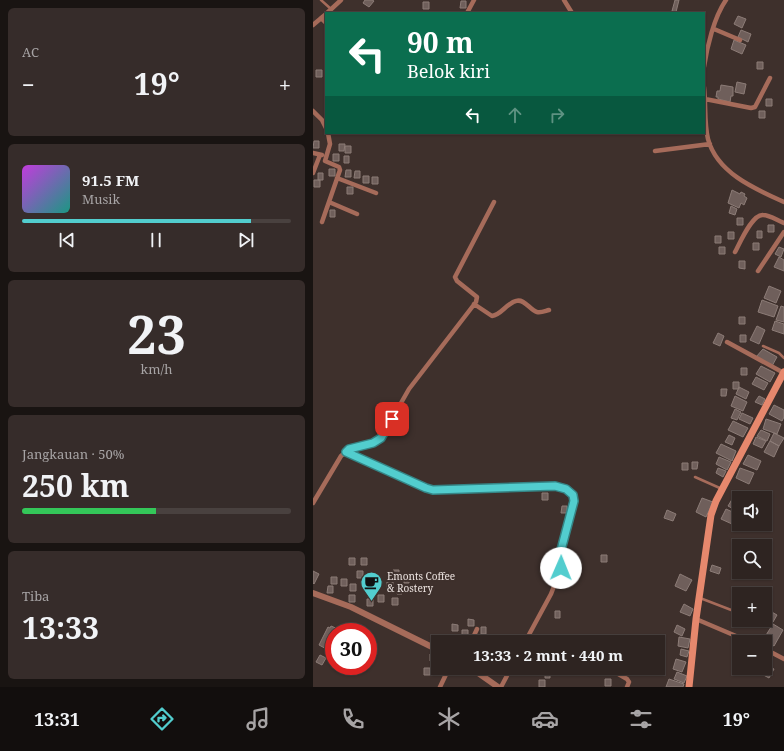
<!DOCTYPE html>
<html lang="id">
<head>
<meta charset="utf-8">
<style>
  :root { --surface:#2e2421; --page:#362c2a; --text:#f1f3f6; --muted:#a7a4a5; --line:#49413f; --accent:#52cdce }
  body { margin:0; font-family:"Noto Serif",serif; background:var(--page); color:var(--text); height:100vh; display:flex; flex-direction:column; font-size:15px; white-space:nowrap }
  * { box-sizing:border-box; margin:0 }
  p { font-size:13px; color:var(--muted) }
  .icon { flex:none; width:22px; height:22px; fill:none; stroke:currentColor; stroke-width:2; stroke-linecap:round; stroke-linejoin:round }
  .map { position:relative; flex:1; overflow:hidden }
  .panel { display:flex; flex-direction:column; gap:8px; padding:8px; background:#191412; width:313px }
  .panel>* { flex:none }
  .top-card { position:absolute; left:12px; top:12px; width:380px; height:122px; border-radius:0px; box-shadow:0 1px 3px #0004,0 0 0 1px var(--line); background:#0b6e4f; color:#fff; overflow:hidden }
  .controls { position:absolute; left:419px; top:491px; display:grid; gap:8px }
  .controls a { display:grid; place-items:center; width:40px; height:40px; border-radius:0px; background:var(--surface); box-shadow:0 1px 3px #0004,0 0 0 1px var(--line); font-size:20px }
  .speed { position:absolute; left:12px; top:623px; display:flex; gap:8px; font-size:20px; font-weight:700; text-align:center }
  .speed>* { display:grid; place-content:center; width:52px; height:52px; border-radius:50%; background:var(--surface); box-shadow:0 1px 3px #0004,0 0 0 1px var(--line); line-height:1 }
  .speed .limit { border:6px solid #d22; background:#fff; color:#111 }
  .pin { position:absolute; display:grid; place-items:center; width:34px; height:34px; color:#fff; margin:-17px; border-radius:8px; box-shadow:0 2px 6px #0006 }
  .me { position:absolute; width:44px; margin:-22px; rotate:1deg; stroke-linejoin:round; filter:drop-shadow(0 0 3px #0008) }
  .turn { display:flex; align-items:center; gap:14px; height:84px; padding:0 16px; font-size:18px }
  .turn .icon { width:52px; height:52px; stroke-width:2.5 }
  .turn b { display:block; font-size:28px; line-height:34px }
  .lanes { display:flex; align-items:center; height:38px; padding:0 16px; background:#0003; justify-content:center; gap:20px; direction:ltr }
  .lanes .off { opacity:.35 }
  .big { font-size:30px; font-weight:700; line-height:1.1 }
  .panel .widget { flex:1; display:flex; flex-direction:column; justify-content:center; gap:6px; min-width:0; padding:0 14px; border-radius:6px; background:var(--page) }
  .panel .dial { align-items:center; gap:0 }
  .dial b { font-size:52px; line-height:1 }
  .song { display:flex; align-items:center; gap:12px }
  .cover { width:48px; height:48px; border-radius:6px; background:linear-gradient(135deg,hsl(290 70% 55%),hsl(170 70% 35%)) }
  .played { height:4px; border-radius:2px; background:linear-gradient(90deg,var(--accent) 85%,var(--line) 85%) }
  .keys { display:flex; justify-content:space-around; direction:ltr }
  .heat { display:flex; justify-content:space-between; align-items:center; font-size:22px; direction:ltr }
  .charge { height:6px; border-radius:3px; background:linear-gradient(90deg,#34c759 50%,var(--line) 0) }
  .trip { position:absolute; left:118px; top:635px; width:234px; height:40px; border-radius:0px; background:var(--surface); box-shadow:0 1px 3px #0004,0 0 0 1px var(--line); font-weight:700; line-height:40px; text-align:center }
  .tab-bar { display:flex; height:64px; justify-content:space-around; align-items:center; background:#120e0d; color:var(--muted) }
  .tab-bar .icon { width:28px; height:28px }
  .tab-bar .selected { color:var(--accent) }
  .tab-bar b { font-size:18px; color:var(--text) }
  main { display:flex; flex:1; min-height:0 }
  .map>svg:first-child { display:block }
  .building { fill:#6f5f5b; stroke:#8c7c77 }
  .lines { fill:none; stroke-linecap:round; stroke-linejoin:round }
  .service { stroke:#a66b5a; stroke-width:2.5 }
  .minor { stroke:#a66b5a; stroke-width:4.5 }
  .tertiary { stroke:#a66b5a; stroke-width:6 }
  .secondary { stroke:#e6886d; stroke-width:7 }
  .route-casing { stroke:#358586; stroke-width:10 }
  .route { stroke:#52cdce; stroke-width:7 }
  .labels { text-anchor:middle; stroke-width:4; stroke-linejoin:round; paint-order:stroke }
  .poi-label { font-size:10px; fill:#efe6e3; stroke:#3e302c; text-anchor:start }
</style>
</head>
<body>
<main>
<section class="panel">
<div class="widget"><p>AC</p>
<div class="heat"><a>−</a><b class="big">19°</b><a>+</a></div>
</div>
<div class="widget">
<div class="song"><i class="cover"></i><div><b>91.5 FM</b><p>Musik</p></div></div>
<div class="played"></div>
<div class="keys"><svg class="icon" aria-label="previous" viewBox="0 0 24 24"><path d="M18 5L8 12l10 7zM5 5v14"/></svg><svg class="icon" aria-label="pause" viewBox="0 0 24 24"><path d="M8 5v14M16 5v14"/></svg><svg class="icon" aria-label="next" viewBox="0 0 24 24"><path d="M6 5l10 7-10 7zM19 5v14"/></svg></div>
</div>
<div class="widget dial"><b>23</b><p>km/h</p></div>
<div class="widget"><p>Jangkauan · 50%</p><b class="big">250 km</b><div class="charge"></div></div>
<div class="widget"><p>Tiba</p><b class="big">13:33</b></div>
</section>
<div class="map">
<svg width="471" height="687" viewBox="0 0 471 687">
  <rect width="100%" height="100%" fill="#3e302c"/>
  <!-- building -->
  <path class="building" d="M52,0H59L61,1L56,7L50,3Z
    M362,0H366L363,12L359,11Z
    M148,1H153V8H147Z
    M110,2H116V9H110Z
    M425,16L433,19L429,28L421,24Z
    M428,30L438,34L435,42L425,37Z
    M421,40L433,45L429,54L418,49Z
    M444,62H450V69H444Z
    M3,70H9V77H3Z
    M424,82L433,84L431,94L422,92Z
    M408,85L420,87V96H418L417,102L405,99V97H403L404,91H407Z
    M453,99H459V106H453Z
    M446,111H452V118H446Z
    M1,141H6V148H0Z
    M26,144H32L31,151H26Z
    M32,146H38V153H32Z
    M20,154H26V161H20Z
    M31,156H36V163H31Z
    M16,169H22V176H16Z
    M33,170H38V177H32Z
    M42,171H47V178H41Z
    M5,173H10V180H5Z
    M50,176H56V183H50Z
    M59,177H65V184H59Z
    M1,180H7V187H1Z
    M34,187H40V194H34Z
    M419,190L427,194L428,192L432,194L431,196L434,198L431,205L428,203L426,208L415,203Z
    M418,206L424,209L422,215L416,213Z
    M17,210H22V217H17Z
    M424,218H430V225H424Z
    M455,225H461V232H455Z
    M444,231H449V238H444Z
    M415,232H421V239H415Z
    M402,236H408V243H402Z
    M440,243H446V250H440Z
    M406,247H412V254H406Z
    M466,247L471,249L468,257L462,254Z
    M466,257L471,260V271L461,267Z
    M426,261H432V269L426,268Z
    M456,286L468,291L463,303L451,298Z
    M449,300L465,306L461,317L445,312Z
    M468,306L471,307V322L463,320Z
    M426,317H432V324H426Z
    M462,321L471,324V334L459,330Z
    M444,326L452,330L446,344L437,340Z
    M405,333L411,336L407,346L400,343Z
    M427,335H433V342H427Z
    M450,349L464,357L459,366L443,357Z
    M448,366L462,373L457,382L443,374Z
    M428,368H434V375H428Z
    M443,377L455,383L451,390L439,384Z
    M420,382H426V389H420Z
    M426,387L436,392L433,399L423,394Z
    M408,389H414L413,396H408Z
    M422,396L434,402L430,411L418,406Z
    M446,396L452,399L449,405L442,402Z
    M461,405L471,410V417L469,421L456,414Z
    M422,409L428,412L424,420L418,418Z
    M429,413L440,418L437,424L426,419Z
    M453,419L468,424L464,434L450,429Z
    M420,421L435,428L430,437L415,430Z
    M448,430L457,434L454,441L444,436Z
    M461,433L471,438L466,446L457,441Z
    M416,435L422,438L419,445L412,442Z
    M443,437L453,441L449,448L440,444Z
    M457,441L466,446L461,457L451,452Z
    M408,444L423,451L419,461L403,453Z
    M435,455L448,461L444,470L430,464Z
    M406,457L418,462L414,470L403,464Z
    M379,462H385L384,469H379Z
    M369,463H375V470H369Z
    M405,468L413,471L410,477L403,473Z
    M427,468L441,473L436,484L423,478Z
    M229,493H235V500H229Z
    M421,496L426,498V512L415,506Z
    M389,498L400,502L393,517L383,512Z
    M249,506H254V513H248Z
    M413,509L424,514L419,524L408,519Z
    M354,510L363,514L360,521L351,518Z
    M288,555H294V562H288Z
    M36,558H42V565H36Z
    M48,558H54V565H48Z
    M399,565L408,568L406,574L397,571Z
    M80,570H86V577H80Z
    M0,571L6,574L1,584L0,583Z
    M44,571H50V578H44Z
    M367,574L379,580L373,591L362,586Z
    M91,576H96V583H91Z
    M18,577H24V584H18Z
    M28,579H34V586H28Z
    M74,582H80V589H74Z
    M37,584H43V591H37Z
    M15,586H20V593H14Z
    M84,587H90L89,594H84Z
    M36,595H42V602H36Z
    M65,595H71V602H65Z
    M79,598H85V605H79Z
    M54,599H60V606H54Z
    M371,604L380,609L377,616L367,612Z
    M242,611H247V618H242Z
    M457,611L464,615L460,622L453,618Z
    M155,619L161,620V626H155Z
    M139,624L145,625V631H139Z
    M460,624L470,630L461,646L450,640Z
    M364,625L372,629L369,636L361,632Z
    M18,626L25,629L24,631L25,632H21V648L19,652L6,645L15,627L17,628Z
    M168,627H173V634H168Z
    M149,630H155V637H149Z
    M366,637L377,639L375,648L365,646Z
    M368,649L376,651L374,657L367,655Z
    M117,654H123V661H117Z
    M7,655L13,658L9,665L3,662Z
    M363,659L373,662L369,672L360,669Z
    M452,665L461,669L456,678L443,671L444,668H452Z
    M111,668H117V675H111Z
    M232,671H237V678H232Z
    M364,672L374,676L371,683L361,679Z
    M292,679H298V686H292Z
    M356,679L371,684L370,687H353Z
    M226,680H232V687H226Z"/>
  <g class="lines">
    <!-- service -->
    <path class="service" d="M8,0L18,9
      M450,346L466,353L471,358
      M382,477L409,489
      M387,598L426,613"/>
    <!-- minor -->
    <path class="minor" d="M251,0L259,13
      M14,13L28,0
      M154,13L161,0
      M8,18L13,23
      M0,25L13,14
      M401,29L427,40
      M391,67C394,47 401,17 413,0
      M391,87C393,104 391,123 395,139C404,173 442,189 471,202
      M392,99L438,108L442,107L457,78
      M0,111L9,120L13,128
      M342,151L397,144
      M0,153L9,155
      M0,173L7,155
      M24,178L63,193
      M16,202L44,214
      M9,222L27,170L26,167L12,161L17,144L15,133
      M422,252C427,243 439,214 450,215C457,215 465,221 471,223
      M445,271L471,232
      M161,304L179,316C188,315 194,303 203,301C211,298 217,310 224,312C228,313 232,311 236,310
      M414,342L471,373
      M33,452L113,488L120,490L153,488L242,486L253,489L260,495L261,501L248,550V568L238,594L212,642
      M0,503L28,456L36,449L60,443L68,438L96,389L163,302L164,297L144,281L142,277L181,202
      M383,619L437,642
      M158,642L164,629
      M452,649L471,659
      M295,668L314,679L316,682L314,687
      M127,687L136,668
      M188,687L198,668"/>
    <!-- tertiary -->
    <path class="tertiary" d="M0,593L38,607L125,650
      M158,668L185,687"/>
    <!-- secondary -->
    <path class="secondary" d="M376,687L383,619L398,515L403,501L471,372"/>
  </g>
  <g class="lines">
    <defs>
      <path id="route" d="M79,419L68,438L60,443L36,449L33,452L113,488L120,490L242,486L253,489L260,495L261,501L248,550V568"/>
    </defs>
    <!-- route casing -->
    <use href="#route" class="route-casing"/>
    <!-- route -->
    <use href="#route" class="route"/>
  </g>
  <!-- icons -->
  <defs>
    <symbol id="cafe-pin" viewBox="-11 -11 22 30"><path d="M0 17L-7.5 6A9.5 9.5 0 1 1 7.5 6Z" fill="#52cdce" stroke="#3e302c"/><path d="M-5.5-4.5H6V0H3Q3 3.5 0 3.5H-2.5Q-5.5 3.5-5.5 0ZM3-3.2v2h1.7v-2ZM-6 4.5H4V6H-6Z" fill="#111"/></symbol>
  </defs>
  <g fill-rule="evenodd">
    <use href="#cafe-pin" x="46" y="570" width="25" height="34"/>
  </g>
  <g class="labels">
    <!-- poi labels -->
    <g class="poi-label">
      <text x="74" y="580">Emonts Coffee<tspan x="74" dy="12">&amp; Rostery</tspan></text>
    </g>
  </g>
</svg>
<div class="controls">
<a><svg class="icon" aria-label="sound" viewBox="0 0 24 24"><path d="M4 9h4l5-4v14l-5-4H4zM17 9q2 3 0 6"/></svg></a>
<a><svg class="icon" aria-label="search" viewBox="0 0 24 24"><circle cx="10" cy="10" r="6"/><path d="M15 15l6 6"/></svg></a>
<a>+</a>
<a>−</a>
</div>
<div class="speed"><div class="limit">30</div></div>
<div class="pin" style="left:79px;top:419px;background:#d93025"><svg class="icon" aria-label="arrive" viewBox="0 0 24 24"><path d="M6 21V4h12l-3 4 3 4H6"/></svg></div>
<svg class="me" style="left:248px;top:568px" viewBox="-20 -20 40 40"><circle r="19" fill="#fff"/><path d="M0-13L10 11 0 6-10 11z" fill="#52cdce"/></svg>
<div class="trip">13:33 · 2 mnt · 440 m</div>
<div class="top-card">
<div class="turn"><svg class="icon" aria-label="left" viewBox="0 0 24 24"><path d="M17 20v-9H6M10 6l-5 5 5 5"/></svg><div><b>90 m</b>Belok kiri</div></div>
<div class="lanes"><svg class="icon" aria-label="left" viewBox="0 0 24 24"><path d="M17 20v-9H6M10 6l-5 5 5 5"/></svg><svg class="icon off" aria-label="ahead" viewBox="0 0 24 24"><path d="M12 20V5M6 11l6-6 6 6"/></svg><svg class="icon off" aria-label="right" viewBox="0 0 24 24"><path d="M7 20v-9h11M14 6l5 5-5 5"/></svg></div>
</div>
</div>
</main>
<nav class="tab-bar">
<b>13:31</b>
<svg class="icon selected" aria-label="directions" viewBox="0 0 24 24"><path d="M12 3l9 9-9 9-9-9zM9 14v-3h6M13 9l2 2-2 2"/></svg>
<svg class="icon" aria-label="music" viewBox="0 0 24 24"><path d="M9 18V5l10-2v13"/><circle cx="6" cy="18" r="3"/><circle cx="16" cy="16" r="3"/></svg>
<svg class="icon" aria-label="phone" viewBox="0 0 24 24"><path d="M5 4h4l2 5-3 2q2 4 5 5l2-3 5 2v4C11 20 4 13 5 4z"/></svg>
<svg class="icon" aria-label="climate" viewBox="0 0 24 24"><path d="M12 3v18M4 7l16 10M4 17L20 7"/></svg>
<svg class="icon" aria-label="car" viewBox="0 0 24 24"><path d="M5 17H2v-5l4-1 3-4h7l3 4 3 1v5h-3M9 17h6M6 11h13"/><circle cx="7" cy="17" r="2"/><circle cx="17" cy="17" r="2"/></svg>
<svg class="icon" aria-label="filters" viewBox="0 0 24 24"><path d="M4 7h16M4 17h16"/><circle cx="9" cy="7" r="2"/><circle cx="15" cy="17" r="2"/></svg>
<b>19°</b>
</nav>
</body>
</html>
